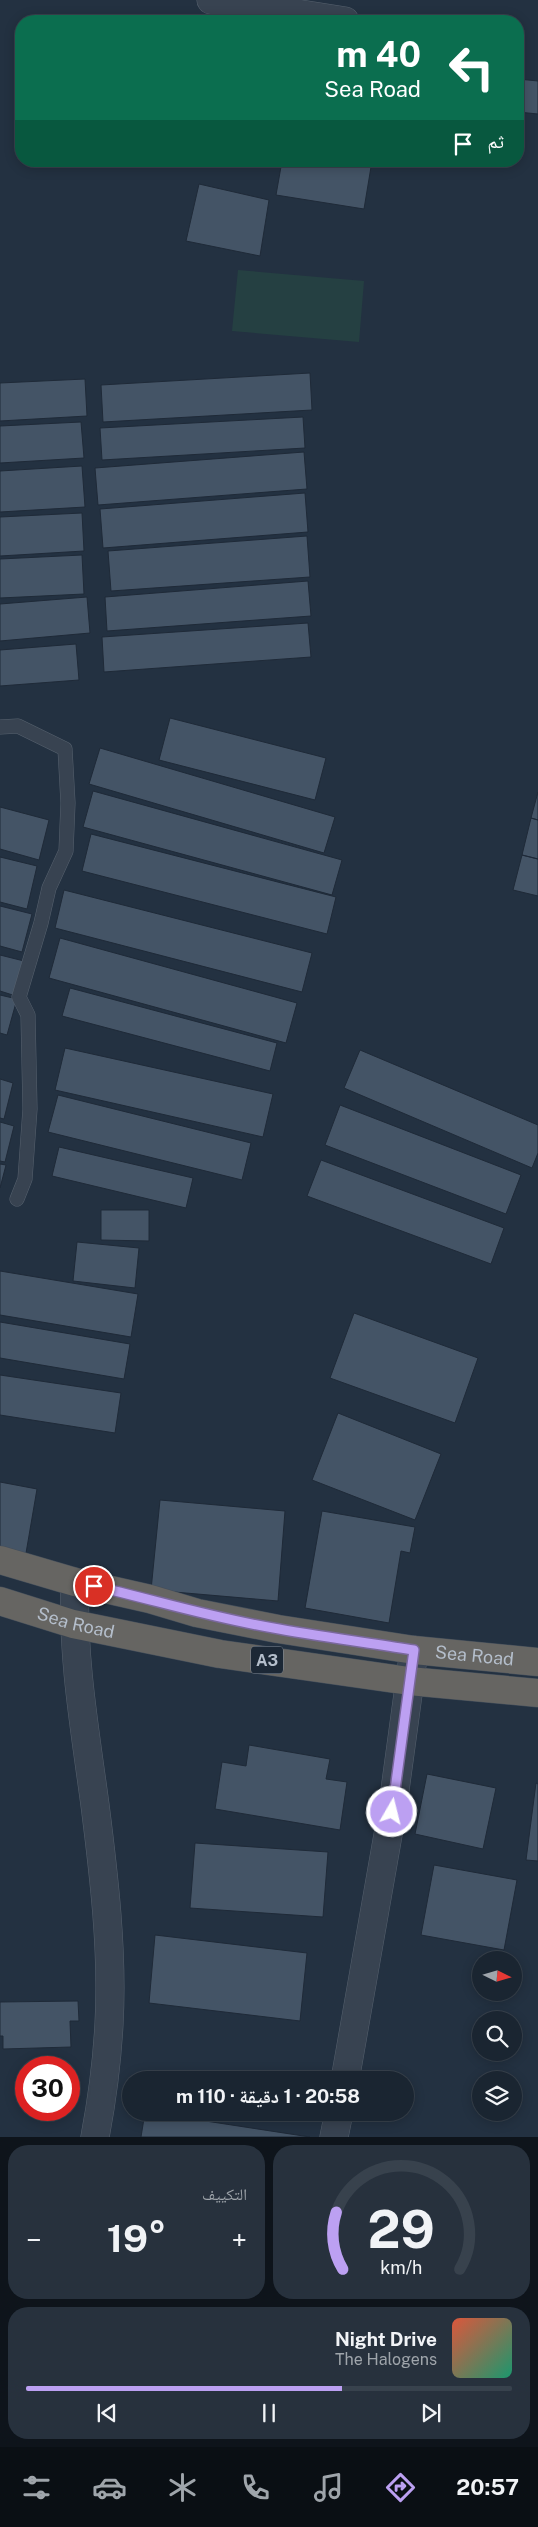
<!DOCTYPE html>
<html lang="ar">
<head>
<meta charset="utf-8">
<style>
  :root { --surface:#1a2531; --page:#27313d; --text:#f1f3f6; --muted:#9fa5ab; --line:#38424d; --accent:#bca0f2 }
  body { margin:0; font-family:"Public Sans","Noto Naskh Arabic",sans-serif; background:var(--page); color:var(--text); direction:rtl; height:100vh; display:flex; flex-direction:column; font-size:19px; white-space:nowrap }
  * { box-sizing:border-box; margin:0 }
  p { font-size:16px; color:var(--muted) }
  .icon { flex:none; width:28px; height:28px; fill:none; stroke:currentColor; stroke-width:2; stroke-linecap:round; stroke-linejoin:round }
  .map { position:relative; height:2137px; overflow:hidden; direction:ltr }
  .side { display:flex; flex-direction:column; gap:8px; padding:8px; background:#0e141b; flex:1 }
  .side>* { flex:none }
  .top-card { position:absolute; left:15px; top:15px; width:509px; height:152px; border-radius:20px; box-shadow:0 2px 12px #0003,0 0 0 1px var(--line); direction:rtl; background:#0b6e4f; color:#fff; overflow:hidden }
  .needle { width:32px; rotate:95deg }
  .tools { position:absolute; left:472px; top:1951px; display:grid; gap:10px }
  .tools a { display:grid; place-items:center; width:50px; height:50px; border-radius:50%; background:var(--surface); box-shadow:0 2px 12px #0003,0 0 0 1px var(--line); font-size:25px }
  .speed { position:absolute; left:15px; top:2056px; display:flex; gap:10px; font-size:25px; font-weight:700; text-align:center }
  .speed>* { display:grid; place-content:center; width:65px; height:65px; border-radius:50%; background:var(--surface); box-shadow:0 2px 12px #0003,0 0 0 1px var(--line); line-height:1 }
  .speed .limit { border:8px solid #d22; background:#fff; color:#111 }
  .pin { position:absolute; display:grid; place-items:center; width:42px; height:42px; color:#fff; margin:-21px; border:2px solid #fff; border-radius:50%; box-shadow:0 1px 5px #0007 }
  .me { position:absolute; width:55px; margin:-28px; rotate:8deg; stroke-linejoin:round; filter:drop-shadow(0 0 4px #0008) }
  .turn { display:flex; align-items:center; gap:18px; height:105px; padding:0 20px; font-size:22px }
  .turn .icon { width:65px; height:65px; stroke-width:2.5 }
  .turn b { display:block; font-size:35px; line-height:42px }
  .then { display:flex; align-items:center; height:48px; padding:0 20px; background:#0003; gap:10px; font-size:19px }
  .big { font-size:38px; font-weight:700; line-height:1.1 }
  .side .tile { flex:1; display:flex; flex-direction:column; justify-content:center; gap:8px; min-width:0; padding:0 18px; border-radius:20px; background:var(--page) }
  .side .dial { align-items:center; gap:0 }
  .dial svg { height:130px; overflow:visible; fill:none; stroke:var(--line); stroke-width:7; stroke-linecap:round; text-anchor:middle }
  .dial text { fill:var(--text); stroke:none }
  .song { display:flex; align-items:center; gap:15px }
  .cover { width:60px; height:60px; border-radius:8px; background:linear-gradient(135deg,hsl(10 70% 55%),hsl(160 70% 35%)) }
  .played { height:5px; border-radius:2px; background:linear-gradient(90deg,var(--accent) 65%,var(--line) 65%) }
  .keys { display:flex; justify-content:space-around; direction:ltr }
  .heat { display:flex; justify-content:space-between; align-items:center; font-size:28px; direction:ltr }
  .side .tiles { flex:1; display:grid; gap:8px; grid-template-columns:1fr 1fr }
  .tile:last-child { grid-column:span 2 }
  .trip { position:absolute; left:122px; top:2071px; width:292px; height:50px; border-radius:25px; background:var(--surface); box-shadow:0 2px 12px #0003,0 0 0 1px var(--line); font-weight:700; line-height:50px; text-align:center; direction:rtl }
  .menu { display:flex; height:80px; justify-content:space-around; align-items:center; background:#0a0f14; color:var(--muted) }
  .menu .icon { width:35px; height:35px }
  .menu .active { color:var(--accent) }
  .menu b { font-size:22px; color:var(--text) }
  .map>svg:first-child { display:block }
  .green { fill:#254042 }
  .building { fill:#445466; stroke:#1f2a38 }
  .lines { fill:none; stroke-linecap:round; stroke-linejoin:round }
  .service-casing { stroke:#56616e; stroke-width:15 }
  .minor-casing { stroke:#56616e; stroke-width:29 }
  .trunk-casing { stroke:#434e5b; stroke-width:29 }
  .service { stroke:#384351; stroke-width:14 }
  .minor { stroke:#384351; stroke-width:28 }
  .trunk { stroke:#666562; stroke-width:28 }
  .route-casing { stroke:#7a689d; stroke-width:12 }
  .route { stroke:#bca0f2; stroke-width:9 }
  .labels { text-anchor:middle; stroke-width:5; stroke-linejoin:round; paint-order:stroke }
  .shield { fill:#1c2836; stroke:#86919e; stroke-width:1 }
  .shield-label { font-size:16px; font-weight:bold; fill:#b4becb }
  .street-label { font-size:18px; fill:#b4becb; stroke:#1c2836 }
</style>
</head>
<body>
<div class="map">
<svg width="538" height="2137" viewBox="0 0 538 2137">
  <rect width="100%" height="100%" fill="#233141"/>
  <!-- green -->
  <path class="green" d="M238,270L364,281L359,342L232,331Z"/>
  <!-- building -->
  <path class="building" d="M518,79L538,81V114L518,112Z
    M282,161H372L364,209L276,195Z
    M199,184L269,200L260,256L186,241Z
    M310,373L312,410L103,422L101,385Z
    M85,379L87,416L0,421V383Z
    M303,417L305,448L102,460L100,428Z
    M81,422L84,458L0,463V426Z
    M304,452L307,489L98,505L95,468Z
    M82,466L85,507L0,512V471Z
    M305,493L308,532L103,548L100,509Z
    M82,513L84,551L0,556V517Z
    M307,536L310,577L111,591L108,551Z
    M82,555L84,594L0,598V559Z
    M308,581L311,616L107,631L105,597Z
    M87,597L90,633L0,641V604Z
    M308,623L311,657L104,672L102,637Z
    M76,644L79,680L0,686V650Z
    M170,718L326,758L315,800L159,760Z
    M100,748L335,817L324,853L89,784Z
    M93,791L342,860L332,895L83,827Z
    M538,792V820L531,818Z
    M0,807L49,820L39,860L0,849Z
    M531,818L538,820V859L522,855Z
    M91,834L336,897L327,934L82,871Z
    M522,855L538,859V896L513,890Z
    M0,857L37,866L27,909L0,902Z
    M64,890L312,953L302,992L55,928Z
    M0,906L32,914L22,952L0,946Z
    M60,938L297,1003L286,1043L49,978Z
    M0,955L28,962L19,997L0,991Z
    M70,988L277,1043L270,1071L62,1016Z
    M0,995L17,999L7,1035L0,1033Z
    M65,1048L273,1094L263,1137L55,1090Z
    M360,1050L538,1125V1153L532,1168L344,1088Z
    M0,1079L13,1083L4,1119L0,1118Z
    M58,1095L251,1143L242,1180L48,1132Z
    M340,1105L521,1175L506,1214L325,1145Z
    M0,1122L14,1126L5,1162L0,1161Z
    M59,1147L193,1178L186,1208L52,1176Z
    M321,1160L504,1228L491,1264L307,1196Z
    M0,1164L6,1165L0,1188Z
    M101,1210H149V1241L101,1240Z
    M77,1242L139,1248L135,1288L73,1281Z
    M0,1271L138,1294L131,1337L0,1315Z
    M354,1313L478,1358L455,1423L330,1378Z
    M0,1322L130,1344L124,1379L0,1358Z
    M0,1375L121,1393L115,1433L0,1415Z
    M338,1413L441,1454L415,1520L312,1480Z
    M0,1482L37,1489L25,1559L0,1555Z
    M160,1500L285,1511L278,1601L151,1590Z
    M322,1511L415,1527L410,1553L401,1551L389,1623L305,1608Z
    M249,1745L330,1759L326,1779L347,1782L340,1830L215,1809L222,1762L246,1766Z
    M427,1774L496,1788L483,1849L415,1834Z
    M536,1783L538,1784V1861L526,1860Z
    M195,1843L328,1852L323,1917L190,1908Z
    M434,1865L517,1880L504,1950L421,1935Z
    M155,1935L307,1953L300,2021L149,2003Z
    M78,2001L79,2021H70L71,2047L3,2049V2036H0V2002Z
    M145,2112H147L310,2137H141Z"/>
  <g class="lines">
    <defs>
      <path id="service" d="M0,727L18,726L65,749L68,803L66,851L49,888L41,923L19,997L28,1015L30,1109L25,1179L17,1199"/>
      <path id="minor" d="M211,0L345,21
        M75,1582C72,1657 85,1730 95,1805C104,1876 113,1952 109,2024C107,2062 102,2100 95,2137
        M345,2080L392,1812L414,1650
        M334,2137L339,2112"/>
      <g id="trunk">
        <path id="s1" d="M0,1560L75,1582L150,1599L197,1613L278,1629L414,1650L538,1662"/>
        <path id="s2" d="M0,1601L73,1624L220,1654L409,1681L538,1693"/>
      </g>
    </defs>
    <!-- service casing -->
    <use href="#service" class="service-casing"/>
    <!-- minor casing -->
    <use href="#minor" class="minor-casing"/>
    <!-- trunk casing -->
    <use href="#trunk" class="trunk-casing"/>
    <!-- service -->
    <use href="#service" class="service"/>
    <!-- minor -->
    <use href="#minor" class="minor"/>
    <!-- trunk -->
    <use href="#trunk" class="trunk"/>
  </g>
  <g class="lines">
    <defs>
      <path id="route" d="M94,1586C155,1600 216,1619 279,1629C324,1637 369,1643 414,1650L392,1812"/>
    </defs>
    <!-- route casing -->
    <use href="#route" class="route-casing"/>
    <!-- route -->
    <use href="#route" class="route"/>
  </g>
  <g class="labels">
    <!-- shield labels -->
    <rect class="shield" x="251" y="1646.5" width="32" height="27" rx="4"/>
    <g class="shield-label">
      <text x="267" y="1666">A3</text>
    </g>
    <!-- street labels -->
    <g class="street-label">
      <text dy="6" stroke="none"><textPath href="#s2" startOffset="79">Sea Road</textPath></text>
      <text dy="6" stroke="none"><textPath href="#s1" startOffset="485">Sea Road</textPath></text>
    </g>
  </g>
</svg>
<div class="tools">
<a><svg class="needle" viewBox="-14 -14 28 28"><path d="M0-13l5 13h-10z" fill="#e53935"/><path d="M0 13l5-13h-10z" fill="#9fa5ab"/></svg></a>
<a><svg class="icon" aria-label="search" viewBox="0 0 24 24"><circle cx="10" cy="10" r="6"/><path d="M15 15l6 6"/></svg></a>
<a><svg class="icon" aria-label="layers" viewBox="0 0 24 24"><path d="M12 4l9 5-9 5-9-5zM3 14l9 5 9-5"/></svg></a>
</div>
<div class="speed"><div class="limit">30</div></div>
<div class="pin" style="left:94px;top:1586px;background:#d93025"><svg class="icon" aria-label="arrive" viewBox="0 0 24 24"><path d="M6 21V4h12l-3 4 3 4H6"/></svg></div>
<svg class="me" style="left:392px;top:1812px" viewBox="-20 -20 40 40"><circle r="17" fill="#bca0f2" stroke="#fff" stroke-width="3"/><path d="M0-11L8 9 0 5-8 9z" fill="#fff"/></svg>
<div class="trip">20:58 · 1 دقيقة · 110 m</div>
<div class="top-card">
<div class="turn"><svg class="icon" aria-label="left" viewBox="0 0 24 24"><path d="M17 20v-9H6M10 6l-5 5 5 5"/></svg><div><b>40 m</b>Sea Road</div></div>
<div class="then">ثم<svg class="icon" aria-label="arrive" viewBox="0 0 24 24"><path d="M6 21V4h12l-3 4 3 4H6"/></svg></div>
</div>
</div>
<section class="side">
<div class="tiles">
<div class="tile dial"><svg viewBox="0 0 100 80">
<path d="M14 69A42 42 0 1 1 86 69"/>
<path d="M14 69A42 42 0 0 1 10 34" stroke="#bca0f2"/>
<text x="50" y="56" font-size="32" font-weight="700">29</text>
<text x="50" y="72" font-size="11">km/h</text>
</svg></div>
<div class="tile"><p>التكييف</p>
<div class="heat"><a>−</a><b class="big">19°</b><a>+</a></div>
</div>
<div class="tile">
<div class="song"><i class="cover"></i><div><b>Night Drive</b><p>The Halogens</p></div></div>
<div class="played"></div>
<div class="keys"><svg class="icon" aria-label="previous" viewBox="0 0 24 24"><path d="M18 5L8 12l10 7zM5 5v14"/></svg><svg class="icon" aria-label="pause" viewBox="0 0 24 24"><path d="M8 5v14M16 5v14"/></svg><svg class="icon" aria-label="next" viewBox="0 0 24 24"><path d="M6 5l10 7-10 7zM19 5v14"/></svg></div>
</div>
</div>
</section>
<nav class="menu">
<b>20:57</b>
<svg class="icon active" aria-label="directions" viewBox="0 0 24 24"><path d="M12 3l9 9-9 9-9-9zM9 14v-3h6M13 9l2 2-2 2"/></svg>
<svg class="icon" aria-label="music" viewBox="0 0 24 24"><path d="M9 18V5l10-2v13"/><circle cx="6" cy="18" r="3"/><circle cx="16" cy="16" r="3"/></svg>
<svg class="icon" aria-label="phone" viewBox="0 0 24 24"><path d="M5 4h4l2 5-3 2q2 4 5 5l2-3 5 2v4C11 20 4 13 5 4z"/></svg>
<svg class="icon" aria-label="climate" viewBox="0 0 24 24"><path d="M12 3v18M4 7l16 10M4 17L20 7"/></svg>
<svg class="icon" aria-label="car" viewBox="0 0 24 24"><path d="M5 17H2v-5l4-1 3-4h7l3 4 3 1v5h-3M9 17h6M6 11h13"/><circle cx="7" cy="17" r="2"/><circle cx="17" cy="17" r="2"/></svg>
<svg class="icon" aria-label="filters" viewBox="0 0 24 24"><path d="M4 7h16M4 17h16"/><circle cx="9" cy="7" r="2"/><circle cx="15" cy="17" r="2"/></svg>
</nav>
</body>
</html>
